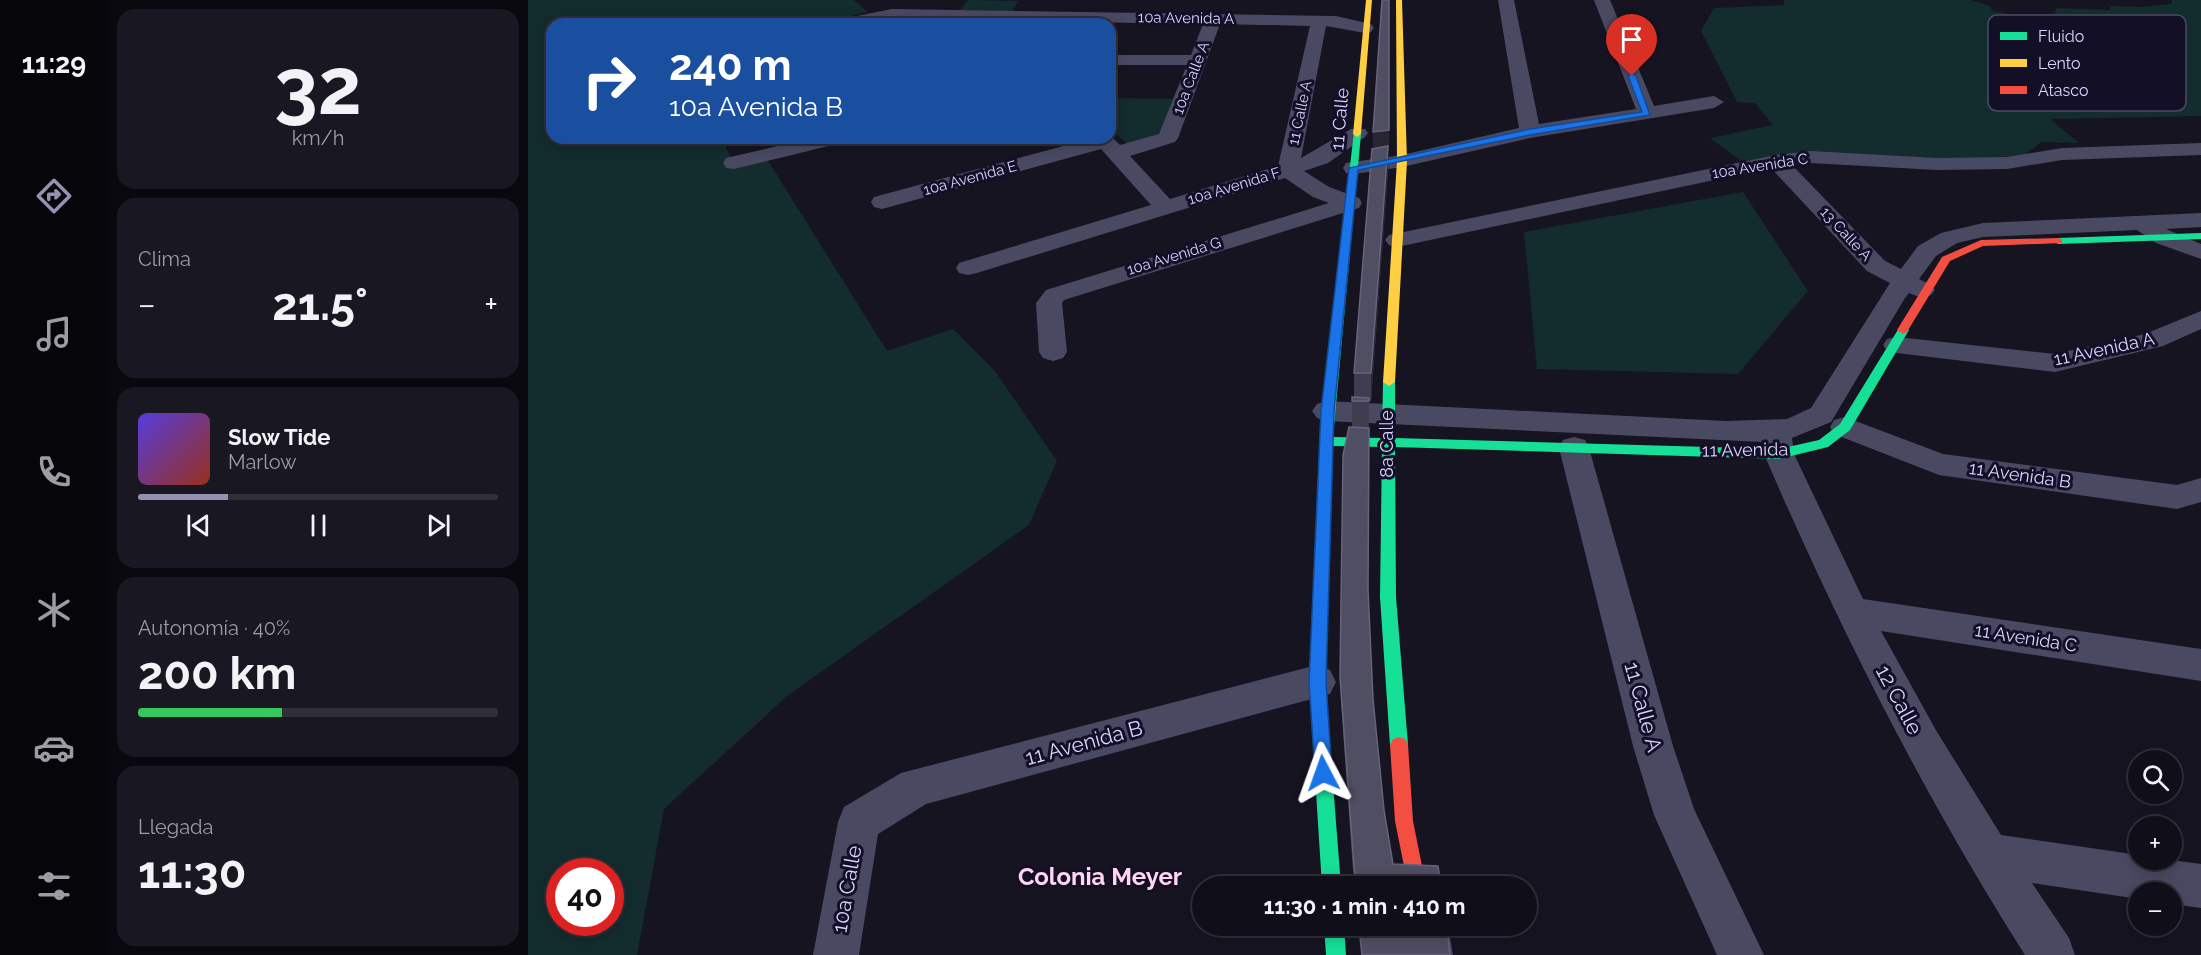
<!DOCTYPE html>
<html lang="es">
<head>
<meta charset="utf-8">
<style>
  :root { --surface:#100f19; --page:#191822; --text:#f1f3f6; --muted:#9c9ca2; --line:#302f38; --accent:#9591b1 }
  body { margin:0; font-family:Raleway,sans-serif; background:var(--page); color:var(--text); height:100vh; display:flex; flex-direction:column; font-size:22px; white-space:nowrap }
  * { box-sizing:border-box; margin:0 }
  p { font-size:20px; color:var(--muted) }
  .icon { flex:none; width:33px; height:33px; fill:none; stroke:currentColor; stroke-width:2; stroke-linecap:round; stroke-linejoin:round }
  .map { position:relative; flex:1; overflow:hidden }
  .drawer { display:flex; flex-direction:column; gap:9px; padding:9px; background:#09080e; width:420px }
  .drawer>* { flex:none }
  .banner { position:absolute; left:18px; top:18px; width:570px; height:126px; border-radius:18px; box-shadow:0 3px 15px #0003,0 0 0 2px var(--line); background:#1a4fa0; color:#fff; overflow:hidden }
  .tools { position:absolute; left:1600px; top:750px; display:grid; gap:12px }
  .tools a { display:grid; place-items:center; width:54px; height:54px; border-radius:50%; background:var(--surface); box-shadow:0 3px 15px #0003,0 0 0 2px var(--line); font-size:30px }
  .speed { position:absolute; left:18px; top:858px; display:flex; gap:12px; font-size:30px; font-weight:700; text-align:center }
  .speed>* { display:grid; place-content:center; width:78px; height:78px; border-radius:50%; background:var(--surface); box-shadow:0 3px 15px #0003,0 0 0 2px var(--line); line-height:1 }
  .speed .limit { border:9px solid #d22; background:#fff; color:#111 }
  .pin { position:absolute; display:grid; place-items:center; width:51px; height:51px; color:#fff; margin:-62px -26px; border-radius:50% 50% 50% 0; rotate:-45deg; box-shadow:0 0 6px #0007 }
  .pin .icon { rotate:45deg }
  .me { position:absolute; width:66px; margin:-33px; rotate:356deg; stroke-linejoin:round; filter:drop-shadow(0 0 4px #0008) }
  .turn { display:flex; align-items:center; gap:21px; height:126px; padding:0 24px; font-size:27px }
  .turn .icon { width:78px; height:78px; stroke-width:2.5 }
  .turn b { display:block; font-size:42px; line-height:51px }
  .big { font-size:45px; font-weight:700; line-height:1.1 }
  .drawer .tile { flex:1; display:flex; flex-direction:column; justify-content:center; gap:9px; min-width:0; padding:0 21px; border-radius:18px; background:var(--page) }
  .drawer .dial { align-items:center; gap:0 }
  .dial b { font-size:78px; line-height:1 }
  .song { display:flex; align-items:center; gap:18px }
  .cover { width:72px; height:72px; border-radius:9px; background:linear-gradient(135deg,hsl(250 70% 55%),hsl(10 70% 35%)) }
  .played { height:6px; border-radius:3px; background:linear-gradient(90deg,var(--accent) 25%,var(--line) 25%) }
  .keys { display:flex; justify-content:space-around; direction:ltr }
  .heat { display:flex; justify-content:space-between; align-items:center; font-size:33px; direction:ltr }
  .charge { height:9px; border-radius:4px; background:linear-gradient(90deg,#34c759 40%,var(--line) 0) }
  .trip { position:absolute; left:664px; top:876px; width:345px; height:60px; border-radius:30px; background:var(--surface); box-shadow:0 3px 15px #0003,0 0 0 2px var(--line); font-weight:700; line-height:60px; text-align:center }
  main { display:flex; flex:1; min-height:0 }
  .dock { display:flex; flex-direction:column; width:108px; justify-content:space-around; align-items:center; background:#06060a; color:var(--muted) }
  .dock .icon { width:42px; height:42px }
  .dock .active { color:var(--accent) }
  .dock b { font-size:27px; color:var(--text) }
  .map>svg:first-child { display:block }
  .green { fill:#132c2d; fill-rule:evenodd }
  .lines { fill:none; stroke-linecap:round; stroke-linejoin:round }
  .street { fill:#4a4962; fill-rule:evenodd }
  .fast { fill:#16e098; fill-rule:evenodd }
  .slow { fill:#ffcf43; fill-rule:evenodd }
  .jam { fill:#f24e42; fill-rule:evenodd }
  .wall { fill:#403d50 }
  .shaded-wall { fill:#282635 }
  .building { fill:#504e63; stroke:#66637b; stroke-width:1.5 }
  .route { fill:#1a73e8; stroke:#114b97; stroke-width:1.5 }
  .labels { text-anchor:middle; stroke-width:6; stroke-linejoin:round; paint-order:stroke }
  .far-street-label { font-size:15px; fill:#d9d4ff; stroke:#130f26 }
  .street-label { font-size:18px; fill:#d9d4ff; stroke:#130f26 }
  .near-street-label { font-size:21px; fill:#d9d4ff; stroke:#130f26 }
  .near-neighbourhood-label { font-size:24px; font-weight:bold; fill:#ffd6f0; stroke:#130f26 }
  .key { fill:#130f26; stroke:#4e4a67; stroke-width:1.5 }
  .key-label { font-size:16px; fill:#d9d4ff }
</style>
</head>
<body>
<main>
<nav class="dock">
<b>11:29</b>
<svg class="icon active" aria-label="directions" viewBox="0 0 24 24"><path d="M12 3l9 9-9 9-9-9zM9 14v-3h6M13 9l2 2-2 2"/></svg>
<svg class="icon" aria-label="music" viewBox="0 0 24 24"><path d="M9 18V5l10-2v13"/><circle cx="6" cy="18" r="3"/><circle cx="16" cy="16" r="3"/></svg>
<svg class="icon" aria-label="phone" viewBox="0 0 24 24"><path d="M5 4h4l2 5-3 2q2 4 5 5l2-3 5 2v4C11 20 4 13 5 4z"/></svg>
<svg class="icon" aria-label="climate" viewBox="0 0 24 24"><path d="M12 3v18M4 7l16 10M4 17L20 7"/></svg>
<svg class="icon" aria-label="car" viewBox="0 0 24 24"><path d="M5 17H2v-5l4-1 3-4h7l3 4 3 1v5h-3M9 17h6M6 11h13"/><circle cx="7" cy="17" r="2"/><circle cx="17" cy="17" r="2"/></svg>
<svg class="icon" aria-label="filters" viewBox="0 0 24 24"><path d="M4 7h16M4 17h16"/><circle cx="9" cy="7" r="2"/><circle cx="15" cy="17" r="2"/></svg>
</nav>
<section class="drawer">
<div class="tile dial"><b>32</b><p>km/h</p></div>
<div class="tile"><p>Clima</p>
<div class="heat"><a>−</a><b class="big">21.5°</b><a>+</a></div>
</div>
<div class="tile">
<div class="song"><i class="cover"></i><div><b>Slow Tide</b><p>Marlow</p></div></div>
<div class="played"></div>
<div class="keys"><svg class="icon" aria-label="previous" viewBox="0 0 24 24"><path d="M18 5L8 12l10 7zM5 5v14"/></svg><svg class="icon" aria-label="pause" viewBox="0 0 24 24"><path d="M8 5v14M16 5v14"/></svg><svg class="icon" aria-label="next" viewBox="0 0 24 24"><path d="M6 5l10 7-10 7zM19 5v14"/></svg></div>
</div>
<div class="tile"><p>Autonomía · 40%</p><b class="big">200 km</b><div class="charge"></div></div>
<div class="tile"><p>Llegada</p><b class="big">11:30</b></div>
</section>
<div class="map">
<svg width="1673" height="955" viewBox="0 0 1673 955">
  <rect width="100%" height="100%" fill="#161421"/>
  <!-- green -->
  <path class="green" d="M0,0H326L340,12L288,24H24V138H193L208,167L239,159L359,351L425,329L467,371L529,461L501,525L259,696L136,809L109,955H0ZM32,872H82V922H32Z
    M440,0L490,1L485,11L432,10Z
    M1256,0H1442L1462,6L1464,11L1487,15H1527L1528,8L1582,10V6L1613,7L1643,4L1644,0H1673V116L1522,119L1551,143L1514,142L1496,155L1409,163L1258,157L1220,166L1182,138L1245,125L1227,103L1209,102L1173,31L1186,8L1256,5Z
    M582,98L650,99L635,135L599,144L582,128Z
    M1215,192L1280,291L1210,374L1009,369L996,232Z"/>
  <g class="lines">
    <!-- street -->
    <path class="street" d="M970,0H986L1011,124L1108,109L1066,0H1082L1126,106L1186,96L1196,102L1186,108L1002,138L874,167L826,174L818,173L815,168L818,163L874,155L991,128Z
      M364,9L808,16L843,24L846,28L843,32L837,33L798,26L773,158L823,129H837L840,133L837,137L800,163L776,171L801,187L831,198L834,203L831,208L536,300L534,303L539,352L535,358L525,361L515,358L511,352L508,303L518,290L801,203L785,197L757,178L449,273L440,275L431,273L428,268L431,263L623,205L573,149L354,209L346,207L343,202L346,197L565,138L584,137L592,145L631,134L659,65H582V55H663L675,24L364,19L340,24H307L309,20ZM692,24L782,26L750,166L642,199L602,156L647,142L650,138Z
      M284,138H320L317,142L206,169L198,168L195,163L198,158Z
      M1673,143V155L1534,160L1479,169L1409,170L1282,163L1264,165L1357,261L1373,269L1390,246L1413,233L1455,223L1673,213V227L1638,229L1673,244V259L1628,243L1609,230L1455,237L1429,243L1408,256L1391,279L1403,285L1407,290L1403,295L1394,298L1381,293L1377,298L1303,422L1264,438L1266,454L1335,599L1673,649V681L1353,631L1409,732L1473,835L1611,855V860H1643L1673,864V908L1644,904V892H1611V899L1504,883L1541,938L1547,955H1497C1396,796 1311,628 1236,454L1234,442L799,421L789,418L784,411L789,404L799,401L1198,421L1259,419L1283,408L1362,283L1339,271L1243,168L869,247L861,245L857,240L861,235L1248,155L1282,151L1409,158L1479,157L1534,148Z
      M1673,311V329L1635,346L1527,372L1369,353L1359,351L1355,345L1359,339L1369,337L1527,354L1617,334Z
      M1317,417L1415,454L1649,485L1673,478V502L1649,509L1411,475L1306,434L1302,427L1306,420Z
      M1046,437L1057,440L1061,448L1145,746L1166,809L1236,955H1189L1126,815L1105,746L1031,448L1035,440Z
      M789,665L802,670L808,682L802,694L398,804L350,834L331,955H285L310,822L316,807L373,773Z
      M874,926H920L925,955H879Z"/>
    <!-- fast -->
    <path class="fast" d="M826,132L833,134L805,437L854,438L855,382L861,378L867,382V438L1251,449L1291,440L1312,424L1371,328L1375,326L1381,330L1322,430L1300,447L1251,459L867,447L868,597L880,745L877,751L871,753L865,751L862,745L852,597L854,447L804,446L797,682L813,886H794L781,682L793,411Z
      M1673,233V239L1530,244L1525,241L1530,238Z
      M796,926H816L818,955H798Z"/>
    <!-- slow -->
    <path class="slow" d="M838,0H844L833,134L829,137L825,134Z
      M868,0H874L879,161L867,382L861,386L855,382L869,161Z"/>
    <!-- jam -->
    <path class="jam" d="M1530,238L1534,239V243L1455,246L1422,261L1379,332L1375,334L1369,330L1414,257L1453,240Z
      M871,737L877,739L880,745L885,821L898,886H880L867,821L862,745L865,739Z"/>
  </g>
  <!-- wall -->
  <path class="wall" d="M861,130L860,171L843,401H841L840,589L845,699L856,810L865,864L913,886H826L813,703L812,677L824,427V401L826,397V373L845,148Z
    M831,926H877L879,936L922,955H833V937Z"/>
  <!-- shaded-wall -->
  <path class="shaded-wall" d="M861,130L860,171L843,401L845,132Z"/>
  <!-- building -->
  <path class="building" d="M854,0H861V130L845,132Z
    M860,146L843,373H826L844,149Z
    M824,397L841,398V401H824Z
    M821,427L841,428L840,589L845,699L856,810L865,864L910,866L913,886H829L826,866L812,677L815,455Z
    M834,926H877L879,936L920,937L922,955H834L832,937L835,935Z"/>
  <!-- route -->
  <path class="route" d="M1104,73L1108,76L1122,115L1002,135L830,170L806,411L798,682L804,773L802,779L795,781L789,779L787,773L781,682L793,411L821,168L1002,129L1114,112L1100,76Z"/>
  <g class="labels">
    <!-- far-street labels -->
    <g class="far-street-label">
      <text transform="translate(658 18) rotate(1)" y="5">10a Avenida A</text>
      <text transform="translate(663 78) rotate(-69)" y="5">10a Calle A</text>
      <text transform="translate(772 113) rotate(-78)" y="5">11 Calle A</text>
      <text transform="translate(1232 166) rotate(-9)" y="5">10a Avenida C</text>
      <text transform="translate(442 178) rotate(-15)" y="5">10a Avenida E</text>
      <text transform="translate(706 186) rotate(-17)" y="5">10a Avenida F</text>
      <text transform="translate(1318 234) rotate(47)" y="5">13 Calle A</text>
      <text transform="translate(646 256) rotate(-17)" y="5">10a Avenida G</text>
    </g>
    <!-- street labels -->
    <g class="street-label">
      <text transform="translate(812 119) rotate(-85)" y="6">11 Calle</text>
      <text transform="translate(1576 349) rotate(-12)" y="6">11 Avenida A</text>
      <text transform="translate(859 444) rotate(-90)" y="6">8a Calle</text>
      <text transform="translate(1217 450) rotate(-1)" y="6">11 Avenida</text>
      <text transform="translate(1492 475) rotate(8)" y="6">11 Avenida B</text>
      <text transform="translate(1498 638) rotate(9)" y="6">11 Avenida C</text>
    </g>
    <!-- near-street labels -->
    <g class="near-street-label">
      <text transform="translate(1371 700) rotate(62)" y="7">12 Calle</text>
      <text transform="translate(1115 707) rotate(75)" y="7">11 Calle A</text>
      <text transform="translate(556 743) rotate(-15)" y="7">11 Avenida B</text>
      <text transform="translate(319 889) rotate(-80)" y="7">10a Calle</text>
    </g>
    <!-- near-neighbourhood labels -->
    <g class="near-neighbourhood-label">
      <text x="572" y="885">Colonia Meyer</text>
    </g>
  </g>
  <!-- legend -->
  <rect x="1460" y="15" width="198" height="96" rx="9" class="key"/>
  <rect x="1472" y="32" width="27" height="8" fill="#16e098"/>
  <rect x="1472" y="59" width="27" height="8" fill="#ffcf43"/>
  <rect x="1472" y="86" width="27" height="8" fill="#f24e42"/>
  <g class="key-label">
    <text x="1510" y="42">Fluido</text>
    <text x="1510" y="69">Lento</text>
    <text x="1510" y="96">Atasco</text>
  </g>
</svg>
<div class="tools">
<a><svg class="icon" aria-label="search" viewBox="0 0 24 24"><circle cx="10" cy="10" r="6"/><path d="M15 15l6 6"/></svg></a>
<a>+</a>
<a>−</a>
</div>
<div class="speed"><div class="limit">40</div></div>
<div class="pin" style="left:1104px;top:76px;background:#d93025"><svg class="icon" aria-label="arrive" viewBox="0 0 24 24"><path d="M6 21V4h12l-3 4 3 4H6"/></svg></div>
<svg class="me" style="left:795px;top:773px" viewBox="-20 -20 40 40"><path d="M0-17L14 15 0 8-14 15z" fill="#1a73e8" stroke="#fff" stroke-width="4"/></svg>
<div class="trip">11:30 · 1 min · 410 m</div>
<div class="banner">
<div class="turn"><svg class="icon" aria-label="right" viewBox="0 0 24 24"><path d="M7 20v-9h11M14 6l5 5-5 5"/></svg><div><b>240 m</b>10a Avenida B</div></div>
</div>
</div>
</main>
</body>
</html>
